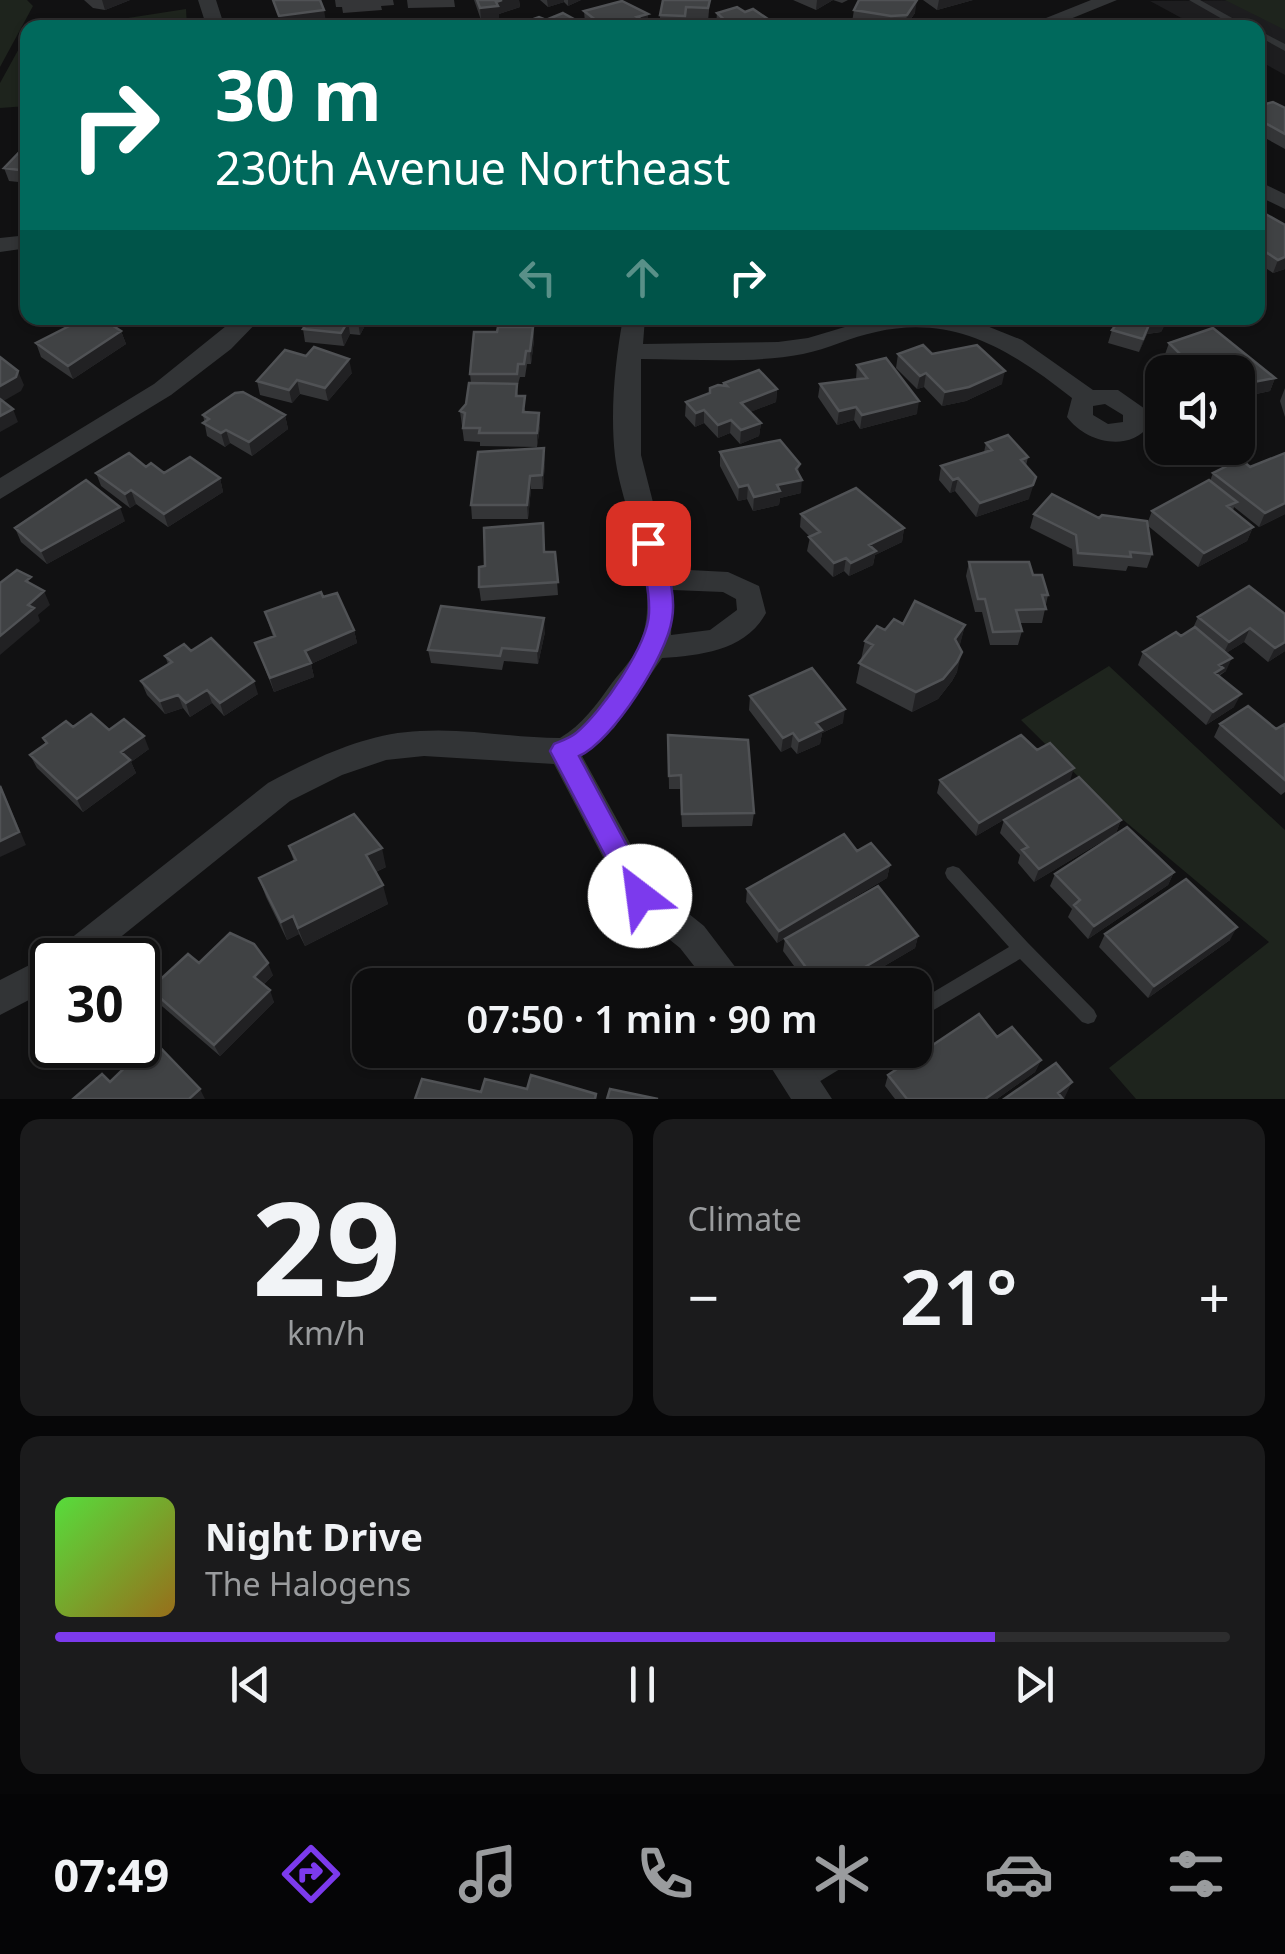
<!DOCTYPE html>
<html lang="en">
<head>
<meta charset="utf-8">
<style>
  :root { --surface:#0d0d0e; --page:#1b1b1c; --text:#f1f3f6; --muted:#9a9c9e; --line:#2d2d2e; --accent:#7c3aed }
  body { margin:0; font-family:"Noto Sans",sans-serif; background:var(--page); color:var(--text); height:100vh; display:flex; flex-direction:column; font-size:38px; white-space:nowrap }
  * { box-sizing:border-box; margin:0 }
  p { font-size:32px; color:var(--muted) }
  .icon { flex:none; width:55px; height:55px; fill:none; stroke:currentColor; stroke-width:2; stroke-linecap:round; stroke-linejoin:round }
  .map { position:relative; height:1099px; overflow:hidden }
  .drawer { display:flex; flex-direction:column; gap:20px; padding:20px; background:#070708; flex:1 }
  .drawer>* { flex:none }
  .guide { position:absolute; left:20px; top:20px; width:1245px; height:305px; border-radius:20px; box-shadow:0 2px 8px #0004,0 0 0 2px var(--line); background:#00695c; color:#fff; overflow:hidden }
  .tools { position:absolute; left:1145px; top:355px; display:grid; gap:20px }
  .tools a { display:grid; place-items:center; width:110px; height:110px; border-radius:20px; background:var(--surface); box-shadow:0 2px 8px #0004,0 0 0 2px var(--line); font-size:50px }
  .speed { position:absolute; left:30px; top:938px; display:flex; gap:20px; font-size:50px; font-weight:700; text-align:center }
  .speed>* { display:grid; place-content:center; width:130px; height:130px; border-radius:50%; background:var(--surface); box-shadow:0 2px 8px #0004,0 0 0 2px var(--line); line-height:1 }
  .speed .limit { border:5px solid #111; border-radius:15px; background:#fff; color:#111 }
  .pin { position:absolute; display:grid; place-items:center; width:85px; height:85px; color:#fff; margin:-42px; border-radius:20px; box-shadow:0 5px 15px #0006 }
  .me { position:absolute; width:110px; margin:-55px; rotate:330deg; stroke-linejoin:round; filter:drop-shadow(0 0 8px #0008) }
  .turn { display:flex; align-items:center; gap:35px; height:210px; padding:0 30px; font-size:45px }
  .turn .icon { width:130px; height:130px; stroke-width:2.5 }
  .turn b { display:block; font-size:70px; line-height:85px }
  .lanes { display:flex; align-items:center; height:95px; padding:0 30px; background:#0003; justify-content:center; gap:50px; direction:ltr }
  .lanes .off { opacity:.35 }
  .big { font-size:75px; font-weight:600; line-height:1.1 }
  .drawer .card { flex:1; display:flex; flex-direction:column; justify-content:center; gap:15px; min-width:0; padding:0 35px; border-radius:20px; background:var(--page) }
  .drawer .dial { align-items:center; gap:0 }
  .dial b { font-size:130px; line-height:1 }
  .song { display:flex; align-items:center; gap:30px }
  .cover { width:120px; height:120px; border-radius:15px; background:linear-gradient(135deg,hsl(110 70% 55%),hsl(40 70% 35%)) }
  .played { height:10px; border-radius:5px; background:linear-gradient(90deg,var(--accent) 80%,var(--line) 80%) }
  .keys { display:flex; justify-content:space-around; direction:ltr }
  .heat { display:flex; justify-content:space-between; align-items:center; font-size:55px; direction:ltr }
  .drawer .tiles { flex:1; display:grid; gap:20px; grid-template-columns:1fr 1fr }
  .card:last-child { grid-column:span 2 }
  .trip { position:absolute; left:352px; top:968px; width:580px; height:100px; border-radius:20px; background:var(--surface); box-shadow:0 2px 8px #0004,0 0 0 2px var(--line); font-weight:600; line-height:100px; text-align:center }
  .tabs { display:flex; height:160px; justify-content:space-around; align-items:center; background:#050506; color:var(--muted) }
  .tabs .icon { width:70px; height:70px }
  .tabs .active { color:var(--accent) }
  .tabs b { font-size:45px; color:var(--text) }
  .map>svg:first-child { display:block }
  .built { fill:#1d1d1f }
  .green { fill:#1e241d }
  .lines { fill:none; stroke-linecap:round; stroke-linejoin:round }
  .service { fill:#323436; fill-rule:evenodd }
  .minor { fill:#323436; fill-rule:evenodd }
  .wall { fill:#343537 }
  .shaded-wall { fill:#212123 }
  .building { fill:#404244; stroke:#505255; stroke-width:2.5 }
  .route { fill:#7c3aed; stroke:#51269a; stroke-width:2.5 }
</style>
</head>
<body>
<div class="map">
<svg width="1285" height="1099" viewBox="0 0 1285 1099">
  <rect width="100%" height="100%" fill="#111112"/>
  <!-- built -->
  <path class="built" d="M1285,0V75L1258,60V28L1198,27L1150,1Z"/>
  <!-- green -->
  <path class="green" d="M0,0H27L33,6L0,67Z
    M1225,0H1285V30Z
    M186,9L187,27H70Z
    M27,34V106L0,108V83Z
    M1109,666L1285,830V1099H1136L1109,1068L1269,942L1115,813L1021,720Z"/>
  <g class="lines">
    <!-- service -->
    <path class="service" d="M1189,0H1200L1250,28H1238Z
      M1258,30L1285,44V51L1258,36Z
      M953,866L959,868L1028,943L1094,1010L1097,1016L1094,1022L1088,1024L1082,1022L1020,959L915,1021V1003L1009,947L947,878L945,873L947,868Z
      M838,1050H864L861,1056L809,1088L802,1091L795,1088L793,1082L795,1076Z"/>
    <!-- minor -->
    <path class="minor" d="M198,0H216L225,28H207Z
      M1091,0H1117L1048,28H1021Z
      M1258,181L1285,194V209L1258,196Z
      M28,235V248L0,252V238Z
      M236,318H261L231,349L171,395L0,499V478L154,384Z
      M623,318H645L643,344L778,342L808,338L875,318H967L1022,340L1093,390H1118L1148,411L1149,426C1128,453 1085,442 1067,417L1072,398C1012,351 955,314 876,332C851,337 828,349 803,354C750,364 695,359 641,359V455L670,569L728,572L759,586L766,613C745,651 701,655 662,658L614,728L582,756L653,885L704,926L749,985H709L680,948L629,907L554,764L424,756L386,760L342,775L290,801L92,960H52V988L0,1015V980L51,954L268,783C315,758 366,733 420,731C467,728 513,738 560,738C582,725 597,704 612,683C621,671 633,659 639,645C665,586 622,516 615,456C610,411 615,362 623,318ZM1105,404L1123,415V422L1108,424L1093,415V406ZM673,590L723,592L736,599L737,610L710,630L671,635Z
      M760,1050H800L832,1099H791Z"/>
  </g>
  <!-- wall -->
  <path class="wall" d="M84,0H130L105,10L93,8Z
    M335,0H393L394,5L381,6L382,10L343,13L342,7H336Z
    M407,0H458H454L455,7L408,8Z
    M474,0H519L520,7L499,14V18L481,20Z
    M540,0H581L568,6L564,2L548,7Z
    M663,0H710L708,21L686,20L685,28L660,27V15Z
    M793,0H848L842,3L833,0L816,10Z
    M923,0H973L937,10Z
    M854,10L915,13L905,27L887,28L852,22Z
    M584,11L648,26L643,28H590L585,23Z
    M745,12L781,28H719L716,25L717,13Z
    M1258,106L1285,108V149L1258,134Z
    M28,143V183L9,181L4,168Z
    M1258,215L1285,269L1273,273L1258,263Z
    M369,318L360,335L350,334L344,346L305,342L303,329Z
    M1112,318H1168L1161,332L1147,334L1139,352L1108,343L1112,330L1115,325L1110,324Z
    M533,327L534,340L531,364H527L525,377H520L517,388L518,396L526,412L539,413L540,426L537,447L480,446V442L464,441L460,411L466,404L471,383L470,374L497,332Z
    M1213,328L1275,378L1270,391L1238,398V372H1180L1164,357L1169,343Z
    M121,331L126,344L73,379L41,357L36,343Z
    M898,354H932L1002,384L966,401L942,406L924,387L917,389L896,368Z
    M857,365L917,414L860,429L854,420L837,425L818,397L820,384L856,379Z
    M352,373L328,401L300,394L292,403L260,395L257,381Z
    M724,383L777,389L776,402L750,412L761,423L759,436L740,444L730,433L718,438L704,423L695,427L685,416L686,402L710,393L724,386Z
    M1285,388V417L1280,401Z
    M203,415H285L288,429L252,456L230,443L225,447L207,436Z
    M986,443L1028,457L1026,466L1029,499L976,517L955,491L950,493L939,480L941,466L984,452Z
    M544,448L545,462L543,489H531L528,519H472L471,505Z
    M720,452L799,473L801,493L780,498L779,505L753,511L747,499L738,501L720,466Z
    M1285,453V514L1259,527L1234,507L1233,511L1253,527L1247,541L1198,567L1147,525L1152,554L1147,568L1128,566L1126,571L1073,566L1072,549L1030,528L1034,514L1147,524L1152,511L1210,481L1213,473L1250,467Z
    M146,467L164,473L220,478L223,492L168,527L136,504L130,508L101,486L96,473Z
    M801,514L904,528L902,542L875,555L873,565L849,576L844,571L833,577L807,551L810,537L800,527Z
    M125,521L47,564L21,542L15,528Z
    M544,552H555L558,595L481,601L479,587L485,566Z
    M969,562L1048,595L1042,623H1020L1022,631L1018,645H990L982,612H975L966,576Z
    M1249,586L1285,651L1268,662L1244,642L1226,653V671L1219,676L1234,707L1206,725L1138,665L1143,652L1181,636L1193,628L1198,617Z
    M323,597L354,630L357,643L311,664L314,677L274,692L255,643L273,637L265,612Z
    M903,624L965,625L959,647L957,672L952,681L938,699L912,712L856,683L865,641L885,630Z
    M545,632L538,664L504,661L502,670L431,663L428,650Z
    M191,651L258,694L224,716L212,703L190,717L183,708L165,714L147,695L141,681L168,664L165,656Z
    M750,696L843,723L822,733L820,744L797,754L791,747L781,752L749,710Z
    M1220,724L1276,729L1285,724V792L1281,795L1214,737Z
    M73,727L109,730L149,749L131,762L136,773L83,812L37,768L30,755L46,744L43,738Z
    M668,735L754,813L752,826L682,827L680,789H669Z
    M940,780L1070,781L976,836L937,793Z
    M1004,820H1121L1116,833L1034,882L1018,863L1020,855L1000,833Z
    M289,846L386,867L376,872L388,904L305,946L299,934L287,940L266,897L259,878L294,862Z
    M857,851L890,865L887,878L777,943L746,902L747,889Z
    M1174,872L1168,885L1088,939L1068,917L1072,909L1050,886L1055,874Z
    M1105,934L1230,940L1148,998L1099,947Z
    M918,936L915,948L852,985H808L783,951L785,939Z
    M199,963L273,975L263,985L274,1002L220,1056L156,1001L150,989Z
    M997,1037L1041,1060L1035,1072L997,1099H895L885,1086L888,1075Z"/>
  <!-- shaded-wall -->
  <path class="shaded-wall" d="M102,0H130L105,10Z
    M502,0H519L520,7L499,14V18L481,20L480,8Z
    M547,0H564V2L548,7Z
    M568,0H581L568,6Z
    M817,0H833L816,10Z
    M917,0L915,13L905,27L907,15Z
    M939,0H973L937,10Z
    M324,10L326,22L281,28L279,16Z
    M648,14V26L617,28L637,17Z
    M1285,257V269L1273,273L1278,260Z
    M360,318H369L360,335L358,322Z
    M1168,318L1161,332L1147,334L1139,352L1151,320Z
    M348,321L350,334L344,346L341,333Z
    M533,327L534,340L531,364L530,351Z
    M121,331L126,344L73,379L68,366Z
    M349,359L352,373L328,401L325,388Z
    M18,371L24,385L21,391L0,403V386Z
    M1005,371L1002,384L966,401L942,406L945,392Z
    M926,373L924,387L917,389L920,376Z
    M1275,378L1270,391L1238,398V385Z
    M297,380L300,394L292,403L289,390Z
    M777,389L776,402L740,416L741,403Z
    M919,401L917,414L860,429L862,415Z
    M856,407L854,420L837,425L839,411Z
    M13,409L18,422L0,432V416Z
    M704,410V423L695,427L696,413Z
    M539,413L540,426L537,447V433Z
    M285,415L288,429L252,456L249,442Z
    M731,420L730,433L718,438V425Z
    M761,423L759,436L740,444L741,430Z
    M226,430L230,443L225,447L221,433Z
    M544,448L545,462L543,489L542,475Z
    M800,464L798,478L802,480L801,493L780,498L779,505L753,511L754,497L777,485Z
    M530,476L531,489L528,519L527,505Z
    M1036,477L1029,499L976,517L980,503Z
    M220,478L223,492L168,527L164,514Z
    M958,478L955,491L950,493L953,480Z
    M748,485L747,499L738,501L739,487Z
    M131,490L136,504L130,508L125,494Z
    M1285,503V514L1259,527L1265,513Z
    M120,507L125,521L47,564L41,551Z
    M1253,527L1247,541L1198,567L1204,553Z
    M904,528L902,542L875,555L873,565L849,576L851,563L869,545Z
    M846,558L844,571L833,577L834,563Z
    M44,591L50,605L38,615L40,621L0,655V636L28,605Z
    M544,618L545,632L538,664L537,651Z
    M965,625L960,645L951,658L955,639Z
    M1250,628L1244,642L1223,655L1229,642Z
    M354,630L357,643L311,664L314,677L274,692L270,678L305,651Z
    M1285,642V651L1268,662L1275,648Z
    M962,652L957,672L952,681L938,699L912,712L916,692Z
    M1232,658L1226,671L1220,674L1217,681L1209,687L1219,665Z
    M254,681L258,694L224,716L220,703Z
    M207,690L212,703L190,717L186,703Z
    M1241,694L1234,707L1206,725L1213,712Z
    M178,695L183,708L165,714L160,701Z
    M845,709L843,723L822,733L820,744L797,754L799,741L816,723Z
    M793,733L791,747L781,752L783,738Z
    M144,736L149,749L131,762L136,773L83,812L77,799L121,752Z
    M1074,768L1070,781L976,836L979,823Z
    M0,784L26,845L0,857Z
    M1121,820L1116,833L1034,882L1039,869Z
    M382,848L386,867L371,874L366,855Z
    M890,865L887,878L777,943L779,931Z
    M1174,872L1168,885L1088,939L1094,926Z
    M383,885L388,904L305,946L298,928Z
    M293,916L299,934L287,940L281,922Z
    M1237,927L1230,940L1148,998L1154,986Z
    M918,936L915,948L852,985H834Z
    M268,963L273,975L258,989L254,977Z
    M270,990L274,1002L220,1056L214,1045Z
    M1041,1060L1035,1072L997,1099H985Z
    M1072,1082L1064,1099L1058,1093Z
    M200,1089L205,1099H189Z"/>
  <!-- building -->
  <path class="building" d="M273,0H320L324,10L279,16Z
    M477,0H502L496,2L498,6L480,8Z
    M663,0H710L708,8L686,7L685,16L660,15Z
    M859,0H917L907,15L891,16L854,10Z
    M622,1L648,14L637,17L642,20L617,28H606L584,11Z
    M737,7L745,12L753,9L781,28H733L717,13Z
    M563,13L581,23L570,28H532V26L525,22L539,17L546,20Z
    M1113,22H1148L1151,28H1116Z
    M1273,102L1285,108V134L1258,119V106Z
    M28,143V171L4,168Z
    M1262,212L1285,225V257L1278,260L1258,247V215Z
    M85,318H101L121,331L68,366L36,343Z
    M310,318H360L358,322L348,321L341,333L303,329Z
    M1121,318H1165L1151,320L1143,339L1112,330Z
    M498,327H533L530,351H526L524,364H518L517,374H470L474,332H497Z
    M1213,328L1275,378L1238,385V372H1222L1210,362L1190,364L1169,343Z
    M923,345L932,354L977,345L1005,371L969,387L945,392L926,373L920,376L898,354Z
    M314,347L349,359L325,388L297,380L289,390L257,381L285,350L306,356Z
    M0,357L18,371L16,377L0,386Z
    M886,358L919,401L862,415L856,407L839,411L820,384L867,378L857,365Z
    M759,370L777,389L741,403L761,423L741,430L731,420L718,425L704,410L696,413L686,402L710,393V388L718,385L727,386L724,383Z
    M469,383L517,384L516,396H525L523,412L539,413L537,433H479L480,428H463L465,413L460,411L466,404Z
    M243,392L285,415L249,442L226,430L221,433L203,423L209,419L203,415L235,393Z
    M0,399L13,409L0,416Z
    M1008,435L1028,457L1021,460L1036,477L1033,485L980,503L958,478L953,480L941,466L992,450L986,443Z
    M780,440L800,464L796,469L802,480L777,485L780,491L754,497L748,485L739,487L720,452Z
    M544,448L542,475L530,476L527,505H471L478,452Z
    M129,453L146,467L151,463L164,473L190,457L220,478L164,514L131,490L125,494L96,473Z
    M1285,453V503L1265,513L1213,473L1241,459L1250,467Z
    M86,480L120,507L41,551L15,528Z
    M1209,480L1237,502L1227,506L1253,527L1204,553L1152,511Z
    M856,488L904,528L869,545L876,551L851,563L846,558L834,563L809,537L820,532L801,514Z
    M1052,494L1099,518L1102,515L1147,521L1152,554L1130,552L1131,557L1078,553L1076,535L1034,514Z
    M543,523L544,552H555L558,582L479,587V567L485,566L484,528Z
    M969,562H1029L1033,575H1042L1048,595H1042L1046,609L1016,610L1022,631L993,632L985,599H978Z
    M17,570L31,577L26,581L44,591L28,605L34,608L0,636V583Z
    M1249,586L1285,614V642L1275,648L1250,628L1229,642L1198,617Z
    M321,592L323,597L337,593L354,630L305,651L311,663L270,678L255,643L275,636L265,612Z
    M915,601L965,625L955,639L962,652L957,662L943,679L916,692L859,663L873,645L865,641L877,626L885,630L894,619L903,624Z
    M441,606L544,618L537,651L502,648L500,656L428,650Z
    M1195,627L1232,658L1219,665L1223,668L1215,673L1241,694L1213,712L1143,652L1176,632L1181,636Z
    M211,638L254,681L220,703L207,690L186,703L178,695L160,701L141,681L172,662L165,656L184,644L191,651Z
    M812,668L845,709L816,723L822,730L799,741L793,733L783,738L750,696Z
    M1248,706L1276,729L1285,724V780L1220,724Z
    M91,714L109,730L124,719L144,736L121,752L130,760L77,799L30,755L47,743L43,738L66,721L73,727Z
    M668,735L748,740L754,813L682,814L681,775L669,776Z
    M1021,735L1037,750L1050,743L1074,768L979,823L940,780Z
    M1079,777L1121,820L1039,869L1022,850L1028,847L1004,820Z
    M0,786L19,832L0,841Z
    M354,814L382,848L366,855L383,885L298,928L293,916L281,922L259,878L296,860L289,846Z
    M1127,827L1174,872L1094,926L1074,905L1080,900L1055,874Z
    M844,834L857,851L871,843L890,865L779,931L747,889Z
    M1186,879L1237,927L1154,986L1105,934Z
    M878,886L918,936L834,985H819L785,939Z
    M230,933L254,944L268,963L254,977L270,990L214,1045L150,989L188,954L199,963Z
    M979,1014L997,1037L1012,1027L1041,1060L985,1099H907L888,1075Z
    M153,1040L200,1089L189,1099H73L102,1074L110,1082Z
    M1056,1063L1072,1082L1058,1093L1063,1099H1004Z
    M531,1075L596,1094L595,1099H415L422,1079L481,1092L485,1079L527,1089Z
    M610,1089L658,1099H607Z"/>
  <!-- route -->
  <path class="route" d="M648,535C662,539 662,553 666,565C671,581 675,602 672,619C667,655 613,741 579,756L654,896L650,905L640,909L631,905L550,751L554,744C561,741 570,738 576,733C601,713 648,645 649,613C650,589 643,566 636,543Z"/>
</svg>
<div class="tools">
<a><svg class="icon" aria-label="sound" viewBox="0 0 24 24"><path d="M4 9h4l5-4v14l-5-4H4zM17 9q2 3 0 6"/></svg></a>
</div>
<div class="speed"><div class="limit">30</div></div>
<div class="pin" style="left:648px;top:543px;background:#d93025"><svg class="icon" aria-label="arrive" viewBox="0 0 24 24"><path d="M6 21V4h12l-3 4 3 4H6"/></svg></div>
<svg class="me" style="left:640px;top:896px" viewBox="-20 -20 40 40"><circle r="19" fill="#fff"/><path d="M0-13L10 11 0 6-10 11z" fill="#7c3aed"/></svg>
<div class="trip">07:50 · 1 min · 90 m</div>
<div class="guide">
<div class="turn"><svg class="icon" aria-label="right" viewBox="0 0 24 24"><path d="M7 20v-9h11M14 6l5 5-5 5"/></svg><div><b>30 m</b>230th Avenue Northeast</div></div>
<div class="lanes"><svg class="icon off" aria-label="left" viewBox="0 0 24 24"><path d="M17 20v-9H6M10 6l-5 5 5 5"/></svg><svg class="icon off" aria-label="ahead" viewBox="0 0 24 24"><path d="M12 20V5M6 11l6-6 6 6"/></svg><svg class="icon" aria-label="right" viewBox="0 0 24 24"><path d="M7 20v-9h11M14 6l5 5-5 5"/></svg></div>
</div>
</div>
<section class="drawer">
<div class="tiles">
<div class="card dial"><b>29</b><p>km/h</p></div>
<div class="card"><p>Climate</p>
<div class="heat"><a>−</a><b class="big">21°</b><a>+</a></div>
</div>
<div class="card">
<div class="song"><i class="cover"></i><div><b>Night Drive</b><p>The Halogens</p></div></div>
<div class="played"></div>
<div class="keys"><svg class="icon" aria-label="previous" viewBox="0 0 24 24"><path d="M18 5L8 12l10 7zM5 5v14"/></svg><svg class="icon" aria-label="pause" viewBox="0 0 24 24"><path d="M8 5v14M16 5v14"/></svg><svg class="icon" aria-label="next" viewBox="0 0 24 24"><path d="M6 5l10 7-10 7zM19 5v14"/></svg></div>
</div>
</div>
</section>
<nav class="tabs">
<b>07:49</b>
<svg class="icon active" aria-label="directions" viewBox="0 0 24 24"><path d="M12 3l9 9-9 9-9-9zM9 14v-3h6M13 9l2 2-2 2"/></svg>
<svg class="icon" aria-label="music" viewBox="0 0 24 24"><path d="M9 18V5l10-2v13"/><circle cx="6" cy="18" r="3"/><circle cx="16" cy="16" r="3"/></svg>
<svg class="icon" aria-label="phone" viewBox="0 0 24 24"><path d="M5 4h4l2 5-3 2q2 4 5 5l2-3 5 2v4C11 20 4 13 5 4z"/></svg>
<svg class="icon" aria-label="climate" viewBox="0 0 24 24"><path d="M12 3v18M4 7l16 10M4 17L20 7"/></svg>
<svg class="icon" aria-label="car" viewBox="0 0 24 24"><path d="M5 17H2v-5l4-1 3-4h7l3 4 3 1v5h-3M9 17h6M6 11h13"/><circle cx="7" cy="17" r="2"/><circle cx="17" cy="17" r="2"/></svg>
<svg class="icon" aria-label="filters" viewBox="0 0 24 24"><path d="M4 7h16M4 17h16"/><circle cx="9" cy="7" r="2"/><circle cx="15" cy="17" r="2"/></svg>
</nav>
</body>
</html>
